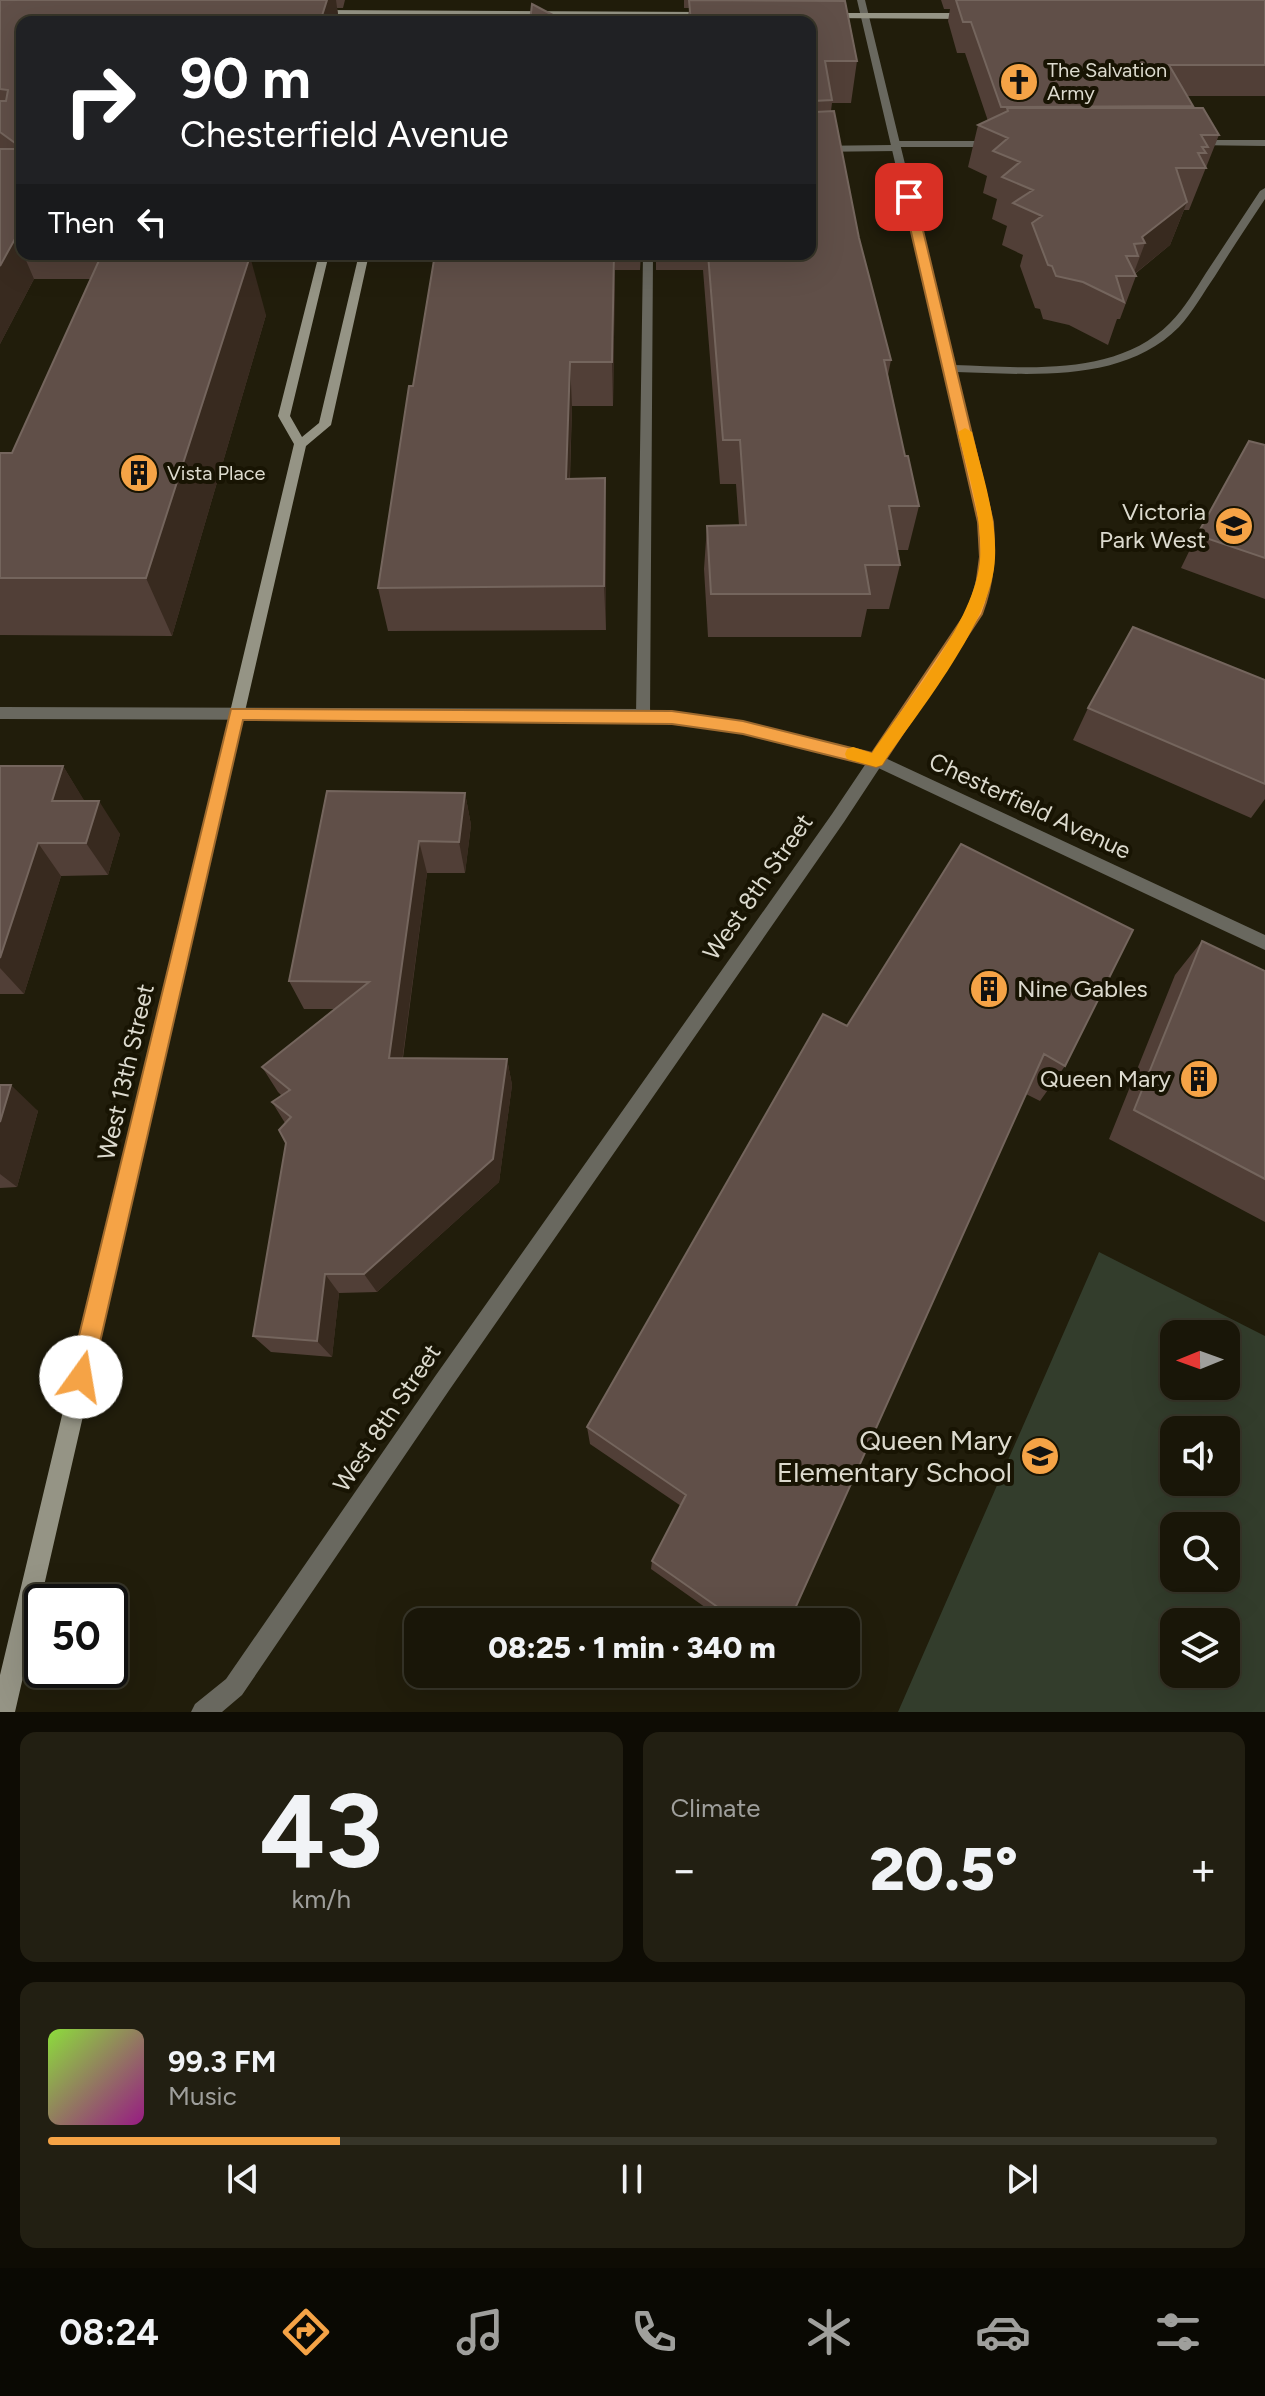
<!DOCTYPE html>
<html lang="en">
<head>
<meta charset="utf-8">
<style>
  :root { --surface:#191608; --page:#221f12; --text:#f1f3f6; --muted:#9f9f9c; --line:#373529; --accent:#f5a346 }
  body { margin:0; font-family:Figtree,sans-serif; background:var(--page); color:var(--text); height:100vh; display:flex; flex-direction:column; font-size:30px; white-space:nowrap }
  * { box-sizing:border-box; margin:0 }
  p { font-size:26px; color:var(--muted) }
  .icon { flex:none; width:44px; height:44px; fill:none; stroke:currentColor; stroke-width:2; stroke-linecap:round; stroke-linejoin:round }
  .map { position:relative; height:1712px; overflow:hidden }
  .sheet { display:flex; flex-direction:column; gap:20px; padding:20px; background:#0e0c04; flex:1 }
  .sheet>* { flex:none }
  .top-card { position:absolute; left:16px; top:16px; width:800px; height:244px; border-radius:16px; box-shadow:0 8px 32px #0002,0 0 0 2px var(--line); background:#202124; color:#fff; overflow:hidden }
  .needle { width:52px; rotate:269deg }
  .fabs { position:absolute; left:1160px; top:1320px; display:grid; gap:16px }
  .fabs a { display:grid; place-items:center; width:80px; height:80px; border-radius:16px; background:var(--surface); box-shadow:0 8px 32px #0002,0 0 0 2px var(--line); font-size:40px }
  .speed { position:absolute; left:24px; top:1584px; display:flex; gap:16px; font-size:40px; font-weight:700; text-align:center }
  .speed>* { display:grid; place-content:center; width:104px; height:104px; border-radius:50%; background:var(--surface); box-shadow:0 8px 32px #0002,0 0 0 2px var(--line); line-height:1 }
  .speed .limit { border:4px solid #111; border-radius:12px; background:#fff; color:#111 }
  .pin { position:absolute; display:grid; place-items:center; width:68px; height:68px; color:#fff; margin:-34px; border-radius:16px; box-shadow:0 4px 12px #0006 }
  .me { position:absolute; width:88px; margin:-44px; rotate:13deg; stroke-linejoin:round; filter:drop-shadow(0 0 6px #0008) }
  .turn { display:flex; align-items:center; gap:28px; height:168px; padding:0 32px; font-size:36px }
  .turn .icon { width:104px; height:104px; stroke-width:2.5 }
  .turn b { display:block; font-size:56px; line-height:68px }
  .then { display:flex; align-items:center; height:76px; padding:0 32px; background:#0003; gap:16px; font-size:30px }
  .big { font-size:60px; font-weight:800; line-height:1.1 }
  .sheet .tile { flex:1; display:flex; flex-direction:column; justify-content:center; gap:12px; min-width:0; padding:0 28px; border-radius:16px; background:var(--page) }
  .sheet .dial { align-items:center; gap:0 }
  .dial b { font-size:104px; line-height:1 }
  .song { display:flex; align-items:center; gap:24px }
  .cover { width:96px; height:96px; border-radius:12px; background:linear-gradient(135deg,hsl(90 70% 55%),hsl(310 70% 35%)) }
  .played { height:8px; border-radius:4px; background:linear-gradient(90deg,var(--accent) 25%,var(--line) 25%) }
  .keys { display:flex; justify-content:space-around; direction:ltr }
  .heat { display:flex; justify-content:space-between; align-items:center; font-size:44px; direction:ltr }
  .sheet .tiles { flex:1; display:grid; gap:20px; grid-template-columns:1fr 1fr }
  .tile:last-child { grid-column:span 2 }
  .trip { position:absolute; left:404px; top:1608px; width:456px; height:80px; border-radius:16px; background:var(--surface); box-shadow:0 8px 32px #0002,0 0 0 2px var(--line); font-weight:800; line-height:80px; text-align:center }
  .tab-bar { display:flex; height:128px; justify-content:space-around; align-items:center; background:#0a0903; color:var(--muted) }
  .tab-bar .icon { width:56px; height:56px }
  .tab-bar .current { color:var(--accent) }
  .tab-bar b { font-size:36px; color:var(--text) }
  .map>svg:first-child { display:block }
  .green { fill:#333d2c; fill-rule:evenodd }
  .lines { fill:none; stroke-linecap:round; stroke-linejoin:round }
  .service { fill:#69685f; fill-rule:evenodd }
  .minor { fill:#69685f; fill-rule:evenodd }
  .tertiary { fill:#69685f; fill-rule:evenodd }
  .secondary { fill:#959485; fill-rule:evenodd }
  .wall { fill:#513f37 }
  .shaded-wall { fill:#382a1f }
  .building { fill:#604f48; stroke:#74655d; stroke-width:2 }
  .route { fill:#f5a346; stroke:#9f6a2e; stroke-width:2 }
  .slow { fill:#f59e0b }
  .labels { text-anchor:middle; stroke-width:8; stroke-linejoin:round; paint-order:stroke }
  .far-poi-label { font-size:20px; fill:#dcdace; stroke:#181403; text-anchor:start }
  .poi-label { font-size:24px; fill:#dcdace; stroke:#181403; text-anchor:end }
  .street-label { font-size:24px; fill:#dcdace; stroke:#181403 }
  .near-poi-label { font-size:28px; fill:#dcdace; stroke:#181403; text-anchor:end }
</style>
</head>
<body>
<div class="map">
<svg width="1265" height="1712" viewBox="0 0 1265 1712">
  <rect width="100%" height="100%" fill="#211d0b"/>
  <!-- green -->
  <path class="green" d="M1099,1252L1265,1336V1712H898ZM1174,1334H1226V1386H1174ZM1174,1430H1226V1482H1174ZM1174,1526H1226V1578H1174ZM1174,1622H1226V1674H1174Z"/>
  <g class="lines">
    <!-- service -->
    <path class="service" d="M1195,140H1265V146L1192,145L1190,143Z
      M895,141H995L1000,144L995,147H901L897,151L810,152V146L891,145Z
      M643,254H653L650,715L643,721L636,715Z"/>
    <!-- minor -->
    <path class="minor" d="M857,0H865L954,365C1025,367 1115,378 1170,323C1185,308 1195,290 1206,273C1224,246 1242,218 1260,191L1265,188V199C1248,225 1231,250 1215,276C1203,293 1193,312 1179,327C1123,384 1029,374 956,372L993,522L992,569L981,614L844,822L450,1389L242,1695L222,1712H191L195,1704L226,1679L436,1375L832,814L967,613L979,569V522Z"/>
    <!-- tertiary -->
    <path class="tertiary" d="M0,707L643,709L743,721L881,756L1265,935V950L872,765L743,733L643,721L0,719Z"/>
    <!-- secondary -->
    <path class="secondary" d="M319,10L707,12L711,15L707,18L316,15V11Z
      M827,13H967L971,16L967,19L824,18L823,16Z
      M319,254H329L290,416L302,437L319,423L359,254H369L331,425L306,446L15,1712H0V1675L294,444L278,416Z"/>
  </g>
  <!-- wall -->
  <path class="wall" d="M0,0H345L343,8H337L339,20L22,22V254H179L178,256L266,315L172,636L0,635V453H12L91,279H34L0,344Z
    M684,0L845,1L857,61L851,103H832L831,111L859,238L891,360L888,375L905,456L919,506L908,550H897L900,565L889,609H867L861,637H708L704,569L707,526L739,525L736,484H720L703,270H656V254H810V22H688L689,8H684Z
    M941,0H1265V96H1187L1193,106L1192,108L1219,135L1189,210H1184L1170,245L1135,274L1136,276L1120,319H1117L1108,345L1069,325L1043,319L1040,309L1035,308L1020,266L1023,255L1002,245L1007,226L992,219L997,199L983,193L987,176L968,167L978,125L988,121L965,53H957L948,21L950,9H944Z
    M435,254H641L640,270H615L613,406H572L570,479L606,523V630L388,631L378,588Z
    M1265,445V599L1181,568L1197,535Z
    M1265,680V799L1251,818L1073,740L1088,708Z
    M0,766H63L84,801L120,834L108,875L61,876L24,994H0Z
    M465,793L471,825L465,873H427L403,1058L507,1059L512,1085L499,1182L377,1292L339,1293L332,1357L271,1352L253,1336L286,1143L285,1123L272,1102L282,1096L278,1092L262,1067L334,1009H304L289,981Z
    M961,844L1065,1066L1040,1101L1026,1094L789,1622H726L651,1569L652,1561L681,1506L590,1444L587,1427L847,1026Z
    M1202,941L1265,971V1222L1109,1139L1175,975Z
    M0,1085L38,1111L17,1187L0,1188Z"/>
  <!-- shaded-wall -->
  <path class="shaded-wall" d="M327,0H336L339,22H320Z
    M1187,202L1170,245L1133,275L1145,243L1142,237Z
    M16,237L34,279L0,344V266Z
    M160,254H179L168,279Z
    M614,254L615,270L613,406L612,362Z
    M250,256L266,315L172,636L146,578Z
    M570,362L572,406L568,523L566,479Z
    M605,478L606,523V630L604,586Z
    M63,766L84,800L74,834L52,801Z
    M465,793L471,825L465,873L459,842Z
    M99,801L120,834L108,875L86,843Z
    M419,841L427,873L399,1084L389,1058Z
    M38,843L61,876L24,994L0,968V958Z
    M507,1059L512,1085L499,1182L377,1292L364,1274Z
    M11,1085L38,1111L17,1187L0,1174V1122Z
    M325,1274L339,1293L332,1357L317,1341Z"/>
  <!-- building -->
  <path class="building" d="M0,0H327L320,22H22V148L0,132V101H6L8,90L0,89Z
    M689,0L845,1L857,61H825L832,100L813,101L812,109L815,112L834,111L859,238L891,360H884L905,456H908L919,506H889L900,565H865L870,594H711L707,526L746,525L740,440H723L708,254H810V22H691Z
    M956,0H1265V65H1169L1193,106L1001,107L971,22H963Z
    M532,4L566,22H530Z
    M1007,108H1203L1219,135H1201L1208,147H1202L1206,153H1198L1206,168H1176L1187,202L1142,237L1145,243L1134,244L1138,256H1126L1136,276H1116L1124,302L1083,282L1056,276L1052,266L1048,265L1032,223L1042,216L1013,203L1033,190L1002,177L1020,162L993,151L1008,138L978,125L1008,111Z
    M0,149H22V237H16L0,266Z
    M435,254H614L612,362H570L566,479L605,478L604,586L378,588L409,386H413Z
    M101,256H250L146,578H0V453H12Z
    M1249,441L1265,445V558L1197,535Z
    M1133,627L1265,680V784L1088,708Z
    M0,766H63L52,801H99L86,843H38L0,958Z
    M327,791L465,793L459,842L419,841L389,1058L507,1059L493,1159L364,1274H325L317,1341L253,1336L286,1143L279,1130L291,1117L272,1102L290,1090L262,1067L369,982L289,981Z
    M961,844L1133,930L1065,1066L1044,1054L789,1622H739L652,1561L686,1495L587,1427L823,1014L847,1026Z
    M1202,941L1265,971V1179L1134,1110Z
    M0,1085H11L0,1122Z"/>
  <!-- route -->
  <path class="route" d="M909,193L915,197L993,522C995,556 994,582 982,614L882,765L876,767L743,734L672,724L243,720L92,1377L89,1386L81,1389L72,1386L69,1377L231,709L672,711L743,721L872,753L966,613L976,587L980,557L978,522L903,197Z"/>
  <!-- slow -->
  <path class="slow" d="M965,428L972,432C982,473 997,516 995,558C993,621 918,712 882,765L876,767L847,759L845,754L847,749L853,747L872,753C907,701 975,621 980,560C983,518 968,473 958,432Z"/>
  <!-- icons -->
  <defs>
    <symbol id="church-disc" viewBox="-11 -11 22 22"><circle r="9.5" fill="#f5a346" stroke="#181403"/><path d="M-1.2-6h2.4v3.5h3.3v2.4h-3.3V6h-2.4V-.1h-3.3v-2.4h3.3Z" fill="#111"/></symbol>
    <symbol id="building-disc" viewBox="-11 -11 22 22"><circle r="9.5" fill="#f5a346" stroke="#181403"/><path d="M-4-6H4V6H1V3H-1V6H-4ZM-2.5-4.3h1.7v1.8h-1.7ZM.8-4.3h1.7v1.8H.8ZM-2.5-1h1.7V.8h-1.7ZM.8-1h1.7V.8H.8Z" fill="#111"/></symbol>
    <symbol id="school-disc" viewBox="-11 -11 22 22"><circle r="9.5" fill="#f5a346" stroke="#181403"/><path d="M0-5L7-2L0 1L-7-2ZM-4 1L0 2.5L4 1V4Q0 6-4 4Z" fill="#111"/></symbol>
  </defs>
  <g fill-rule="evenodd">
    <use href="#church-disc" x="997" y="60" width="44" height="44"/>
    <use href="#building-disc" x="117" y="451" width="44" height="44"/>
    <use href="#school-disc" x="1212" y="504" width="44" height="44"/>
    <use href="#building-disc" x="967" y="967" width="44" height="44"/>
    <use href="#building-disc" x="1177" y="1057" width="44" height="44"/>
    <use href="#school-disc" x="1018" y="1434" width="44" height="44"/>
  </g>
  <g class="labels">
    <!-- far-poi labels -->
    <g class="far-poi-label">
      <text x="1047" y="77">The Salvation<tspan x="1047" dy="23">Army</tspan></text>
      <text x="167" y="480">Vista Place</text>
    </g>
    <!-- poi labels -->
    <g class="poi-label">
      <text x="1206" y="520">Victoria<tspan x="1206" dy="28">Park West</tspan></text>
      <text x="1017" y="997" text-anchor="start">Nine Gables</text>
      <text x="1171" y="1087">Queen Mary</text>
    </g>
    <!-- street labels -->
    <g class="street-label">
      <text transform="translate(1030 806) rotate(25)" y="8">Chesterfield Avenue</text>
      <text transform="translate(758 887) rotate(-55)" y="8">West 8th Street</text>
      <text transform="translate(126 1072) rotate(-77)" y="8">West 13th Street</text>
      <text transform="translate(387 1418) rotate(-56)" y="8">West 8th Street</text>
    </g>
    <!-- near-poi labels -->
    <g class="near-poi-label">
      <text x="1012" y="1450">Queen Mary<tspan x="1012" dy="32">Elementary School</tspan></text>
    </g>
  </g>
</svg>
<div class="fabs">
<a><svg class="needle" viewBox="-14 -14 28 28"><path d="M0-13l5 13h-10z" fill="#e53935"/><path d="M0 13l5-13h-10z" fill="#9f9f9c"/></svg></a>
<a><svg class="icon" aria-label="sound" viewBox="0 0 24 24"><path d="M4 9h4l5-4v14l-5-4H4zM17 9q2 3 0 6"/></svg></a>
<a><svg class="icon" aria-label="search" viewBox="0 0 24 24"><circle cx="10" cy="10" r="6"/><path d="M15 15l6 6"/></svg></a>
<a><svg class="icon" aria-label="layers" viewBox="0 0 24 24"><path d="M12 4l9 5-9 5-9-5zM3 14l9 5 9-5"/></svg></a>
</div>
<div class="speed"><div class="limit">50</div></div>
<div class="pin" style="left:909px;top:197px;background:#d93025"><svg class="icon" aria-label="arrive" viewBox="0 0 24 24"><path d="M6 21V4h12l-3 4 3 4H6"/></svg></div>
<svg class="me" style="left:81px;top:1377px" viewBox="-20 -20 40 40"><circle r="19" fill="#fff"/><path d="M0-13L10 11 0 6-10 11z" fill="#f5a346"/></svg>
<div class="trip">08:25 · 1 min · 340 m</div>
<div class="top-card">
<div class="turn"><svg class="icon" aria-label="right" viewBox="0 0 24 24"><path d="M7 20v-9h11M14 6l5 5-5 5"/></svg><div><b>90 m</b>Chesterfield Avenue</div></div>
<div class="then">Then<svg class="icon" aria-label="left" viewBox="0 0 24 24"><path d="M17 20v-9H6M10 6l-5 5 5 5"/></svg></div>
</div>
</div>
<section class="sheet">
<div class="tiles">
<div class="tile dial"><b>43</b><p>km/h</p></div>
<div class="tile"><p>Climate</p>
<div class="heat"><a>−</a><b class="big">20.5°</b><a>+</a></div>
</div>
<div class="tile">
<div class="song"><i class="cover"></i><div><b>99.3 FM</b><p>Music</p></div></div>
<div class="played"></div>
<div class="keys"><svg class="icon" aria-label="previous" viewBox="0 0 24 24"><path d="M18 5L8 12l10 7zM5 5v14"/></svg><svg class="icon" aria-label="pause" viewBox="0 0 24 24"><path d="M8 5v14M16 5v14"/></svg><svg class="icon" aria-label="next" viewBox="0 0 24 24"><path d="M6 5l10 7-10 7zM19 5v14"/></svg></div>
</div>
</div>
</section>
<nav class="tab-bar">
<b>08:24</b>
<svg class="icon current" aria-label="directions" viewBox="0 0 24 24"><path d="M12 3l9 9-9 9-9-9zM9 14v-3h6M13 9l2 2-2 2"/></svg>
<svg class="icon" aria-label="music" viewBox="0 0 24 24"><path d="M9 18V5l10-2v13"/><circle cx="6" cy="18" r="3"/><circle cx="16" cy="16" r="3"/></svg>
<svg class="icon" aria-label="phone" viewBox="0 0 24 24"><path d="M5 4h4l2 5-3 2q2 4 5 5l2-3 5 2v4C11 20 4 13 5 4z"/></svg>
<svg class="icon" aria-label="climate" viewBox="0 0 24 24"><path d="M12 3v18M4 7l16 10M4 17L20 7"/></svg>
<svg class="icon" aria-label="car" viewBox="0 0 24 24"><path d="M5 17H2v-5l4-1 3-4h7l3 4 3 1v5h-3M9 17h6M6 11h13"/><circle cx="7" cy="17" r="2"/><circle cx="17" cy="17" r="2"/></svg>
<svg class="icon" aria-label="filters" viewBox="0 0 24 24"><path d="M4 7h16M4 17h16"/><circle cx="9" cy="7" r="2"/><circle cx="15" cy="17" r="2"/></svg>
</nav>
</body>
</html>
